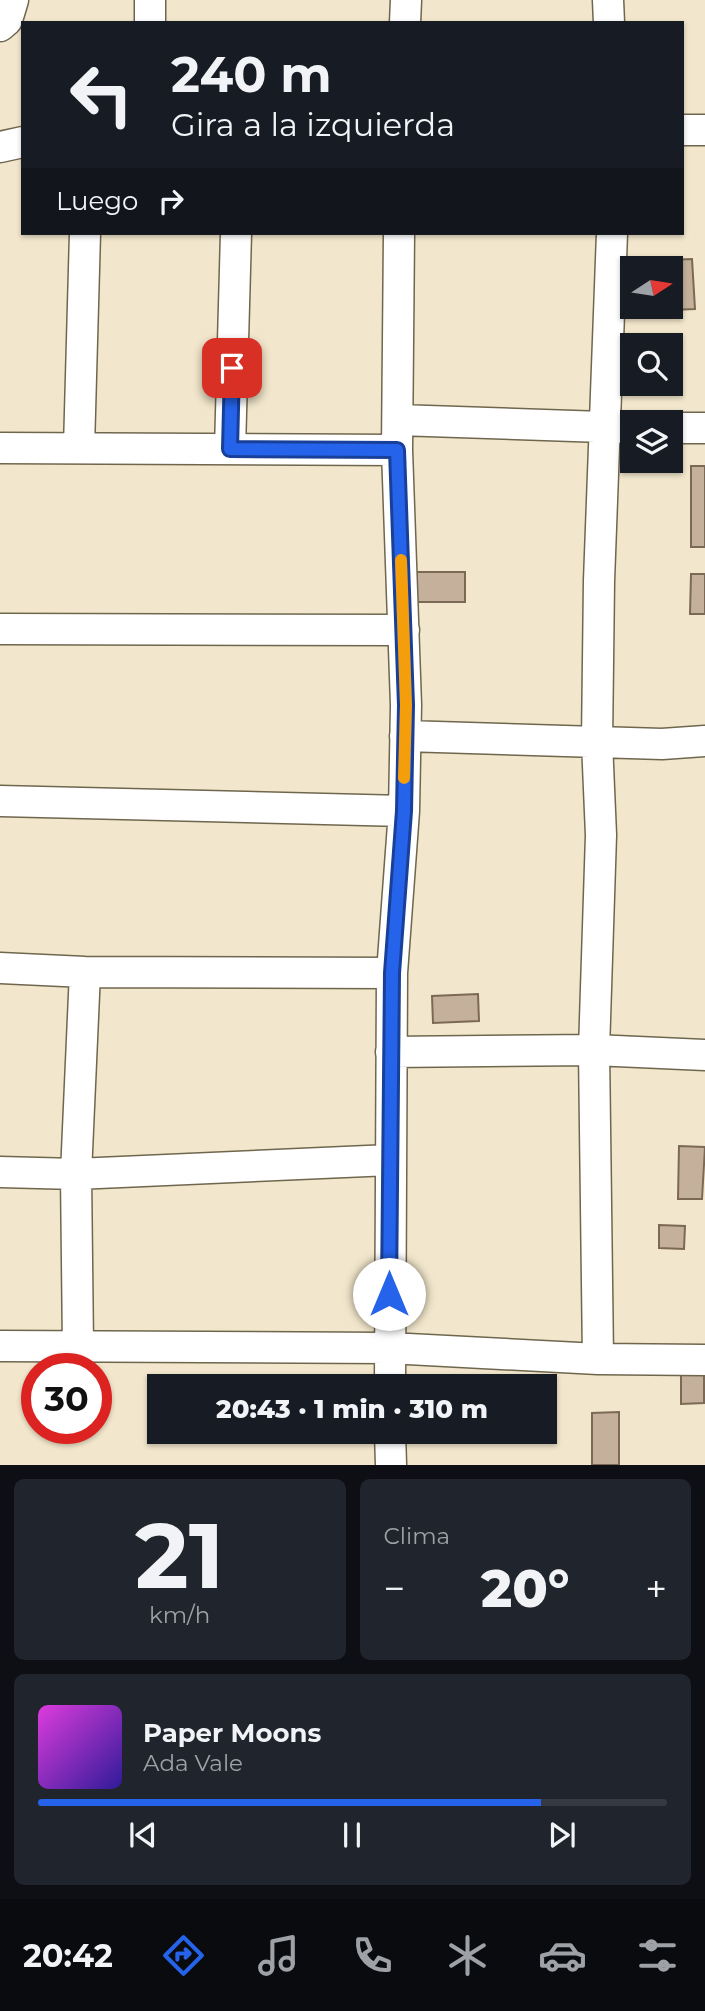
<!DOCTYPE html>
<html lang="es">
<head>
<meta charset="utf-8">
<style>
  :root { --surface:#171b24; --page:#20242c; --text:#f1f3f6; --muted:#9ea1a6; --line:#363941; --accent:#2563eb }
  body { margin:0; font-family:Montserrat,sans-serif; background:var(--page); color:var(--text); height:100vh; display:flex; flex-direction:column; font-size:26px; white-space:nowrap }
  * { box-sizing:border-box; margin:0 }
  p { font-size:23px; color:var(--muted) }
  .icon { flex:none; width:38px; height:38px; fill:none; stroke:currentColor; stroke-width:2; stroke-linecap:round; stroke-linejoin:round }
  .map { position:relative; height:1465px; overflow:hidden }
  .panel { display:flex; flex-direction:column; gap:14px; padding:14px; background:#0d0f14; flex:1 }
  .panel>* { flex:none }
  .top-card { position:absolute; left:21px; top:21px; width:663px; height:214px; border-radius:0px; box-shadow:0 2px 5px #0004; background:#171b24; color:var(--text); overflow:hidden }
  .needle { width:46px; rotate:78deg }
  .buttons { position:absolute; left:620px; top:256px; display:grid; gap:14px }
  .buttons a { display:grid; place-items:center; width:63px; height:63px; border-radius:0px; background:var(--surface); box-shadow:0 2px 5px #0004; font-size:35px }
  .speed { position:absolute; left:21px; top:1353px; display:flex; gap:14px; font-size:35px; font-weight:700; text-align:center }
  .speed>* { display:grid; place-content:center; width:91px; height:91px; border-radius:50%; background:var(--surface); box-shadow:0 2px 5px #0004; line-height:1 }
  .speed .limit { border:10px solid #d22; background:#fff; color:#111 }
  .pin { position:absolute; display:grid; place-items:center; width:60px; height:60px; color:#fff; margin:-30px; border-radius:14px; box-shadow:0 4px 10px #0006 }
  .me { position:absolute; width:77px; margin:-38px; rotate:0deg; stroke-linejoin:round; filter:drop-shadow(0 0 5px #0008) }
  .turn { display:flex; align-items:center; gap:24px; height:147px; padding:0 35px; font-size:32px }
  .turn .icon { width:91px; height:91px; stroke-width:2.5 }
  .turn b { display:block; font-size:49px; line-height:60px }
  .then { display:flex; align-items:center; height:66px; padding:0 35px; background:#0003; gap:14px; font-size:26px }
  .big { font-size:52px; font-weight:800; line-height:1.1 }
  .panel .widget { flex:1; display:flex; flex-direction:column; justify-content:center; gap:10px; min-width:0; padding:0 24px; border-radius:10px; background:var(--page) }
  .panel .dial { align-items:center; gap:0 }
  .dial b { font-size:91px; line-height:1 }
  .song { display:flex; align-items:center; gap:21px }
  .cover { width:84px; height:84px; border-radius:10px; background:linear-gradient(135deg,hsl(300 70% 55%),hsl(250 70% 35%)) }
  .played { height:7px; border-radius:4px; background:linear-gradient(90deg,var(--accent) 80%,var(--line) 80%) }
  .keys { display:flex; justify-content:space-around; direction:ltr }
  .heat { display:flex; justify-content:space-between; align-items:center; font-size:38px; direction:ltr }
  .panel .tiles { flex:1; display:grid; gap:14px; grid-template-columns:1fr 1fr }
  .widget:last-child { grid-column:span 2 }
  .trip { position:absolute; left:147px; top:1374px; width:410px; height:70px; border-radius:0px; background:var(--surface); box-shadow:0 2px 5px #0004; font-weight:800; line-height:70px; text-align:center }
  .tabs { display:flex; height:112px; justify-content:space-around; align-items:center; background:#090b0e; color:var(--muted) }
  .tabs .icon { width:49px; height:49px }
  .tabs .selected { color:var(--accent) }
  .tabs b { font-size:32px; color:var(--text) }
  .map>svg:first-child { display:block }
  .building { fill:#c5b19b; stroke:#7c6955; stroke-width:2 }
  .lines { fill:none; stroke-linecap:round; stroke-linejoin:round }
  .minor-casing { stroke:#6f664e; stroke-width:33 }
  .minor { stroke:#fff; stroke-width:30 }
  .route-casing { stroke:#184099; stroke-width:18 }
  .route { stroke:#2563eb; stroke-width:12 }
  .slow { stroke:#f59e0b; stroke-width:12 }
</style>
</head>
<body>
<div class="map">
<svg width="705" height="1465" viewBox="0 0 705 1465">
  <rect width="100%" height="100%" fill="#f2e7cc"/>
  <!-- building -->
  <path class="building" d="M692,259L695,309L672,310L669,260Z
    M691,466H705V547H691Z
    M411,572H465V602H411Z
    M691,574H705V614H690Z
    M478,994L479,1021L433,1023L432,996Z
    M679,1146L705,1147L702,1199H678Z
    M659,1225L685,1226L684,1249L659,1248Z
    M704,1363V1403L681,1404V1364Z
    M619,1412V1465H592V1413Z"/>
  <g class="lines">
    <defs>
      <path id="minor" d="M608,0L609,23
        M150,23V0
        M405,23L406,0
        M0,26L7,20L13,0
        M682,130H705
        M0,147L23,142
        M398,420L632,428
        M670,428H705
        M0,448L397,450
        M79,448L85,233
        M230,449L236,233
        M0,629L404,630
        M405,736L662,744L705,741
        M0,801L404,811
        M0,968L85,972L392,973
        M391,1052L594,1050L705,1055
        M0,1172L76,1174L390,1160
        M0,1346L389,1348L598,1359L705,1360
        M78,1347L76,1174L85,972
        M598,1359L594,1050L601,835L597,742L599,581L612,233
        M390,1386L392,973L404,811L406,705L397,450L399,233
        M390,1432L391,1465"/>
    </defs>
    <!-- minor casing -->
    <use href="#minor" class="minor-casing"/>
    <!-- minor -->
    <use href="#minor" class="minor"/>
  </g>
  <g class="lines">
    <defs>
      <path id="route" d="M232,368L230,449L397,450L406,705L404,811L392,973L389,1294"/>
    </defs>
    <!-- route casing -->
    <use href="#route" class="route-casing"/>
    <!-- route -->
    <use href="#route" class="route"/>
    <!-- slow -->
    <path class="slow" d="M401,560L406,705L404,778"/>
  </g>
</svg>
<div class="buttons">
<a><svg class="needle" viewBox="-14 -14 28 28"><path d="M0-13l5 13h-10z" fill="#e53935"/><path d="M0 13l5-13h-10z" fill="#9ea1a6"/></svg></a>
<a><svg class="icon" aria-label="search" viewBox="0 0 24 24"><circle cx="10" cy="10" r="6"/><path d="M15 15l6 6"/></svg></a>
<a><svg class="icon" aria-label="layers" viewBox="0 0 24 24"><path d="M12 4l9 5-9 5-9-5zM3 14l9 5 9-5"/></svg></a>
</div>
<div class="speed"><div class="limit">30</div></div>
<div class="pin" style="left:232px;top:368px;background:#d93025"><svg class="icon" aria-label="arrive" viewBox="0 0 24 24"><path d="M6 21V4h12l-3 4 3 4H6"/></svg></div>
<svg class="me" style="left:389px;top:1294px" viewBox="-20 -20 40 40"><circle r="19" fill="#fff"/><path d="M0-13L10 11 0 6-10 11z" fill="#2563eb"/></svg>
<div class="trip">20:43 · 1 min · 310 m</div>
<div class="top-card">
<div class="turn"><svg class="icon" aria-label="left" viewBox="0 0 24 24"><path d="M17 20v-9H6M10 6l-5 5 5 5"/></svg><div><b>240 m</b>Gira a la izquierda</div></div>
<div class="then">Luego<svg class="icon" aria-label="right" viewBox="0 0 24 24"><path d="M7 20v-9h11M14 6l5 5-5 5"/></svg></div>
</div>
</div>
<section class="panel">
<div class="tiles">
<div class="widget dial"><b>21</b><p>km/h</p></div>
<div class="widget"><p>Clima</p>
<div class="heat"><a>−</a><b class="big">20°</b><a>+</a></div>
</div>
<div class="widget">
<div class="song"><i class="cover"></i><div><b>Paper Moons</b><p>Ada Vale</p></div></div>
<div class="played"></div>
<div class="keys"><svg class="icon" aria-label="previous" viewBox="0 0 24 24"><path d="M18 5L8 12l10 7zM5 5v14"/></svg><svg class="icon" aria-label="pause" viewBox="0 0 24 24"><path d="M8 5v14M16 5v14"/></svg><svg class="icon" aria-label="next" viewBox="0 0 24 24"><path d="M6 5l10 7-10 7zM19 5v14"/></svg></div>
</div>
</div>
</section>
<nav class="tabs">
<b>20:42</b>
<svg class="icon selected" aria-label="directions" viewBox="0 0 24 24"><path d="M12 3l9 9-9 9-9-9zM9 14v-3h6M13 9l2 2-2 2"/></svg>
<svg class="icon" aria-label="music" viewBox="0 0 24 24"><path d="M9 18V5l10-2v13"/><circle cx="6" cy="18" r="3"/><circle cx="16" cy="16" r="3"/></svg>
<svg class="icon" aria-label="phone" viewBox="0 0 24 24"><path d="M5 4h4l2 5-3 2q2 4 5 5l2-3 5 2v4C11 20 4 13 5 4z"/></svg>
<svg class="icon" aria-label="climate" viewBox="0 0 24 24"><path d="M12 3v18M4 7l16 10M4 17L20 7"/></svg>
<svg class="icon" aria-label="car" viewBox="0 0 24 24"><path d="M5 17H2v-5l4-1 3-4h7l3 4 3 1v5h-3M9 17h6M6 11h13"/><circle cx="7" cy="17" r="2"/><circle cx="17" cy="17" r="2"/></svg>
<svg class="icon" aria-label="filters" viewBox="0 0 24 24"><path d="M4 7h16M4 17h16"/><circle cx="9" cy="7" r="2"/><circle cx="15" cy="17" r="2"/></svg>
</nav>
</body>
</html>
